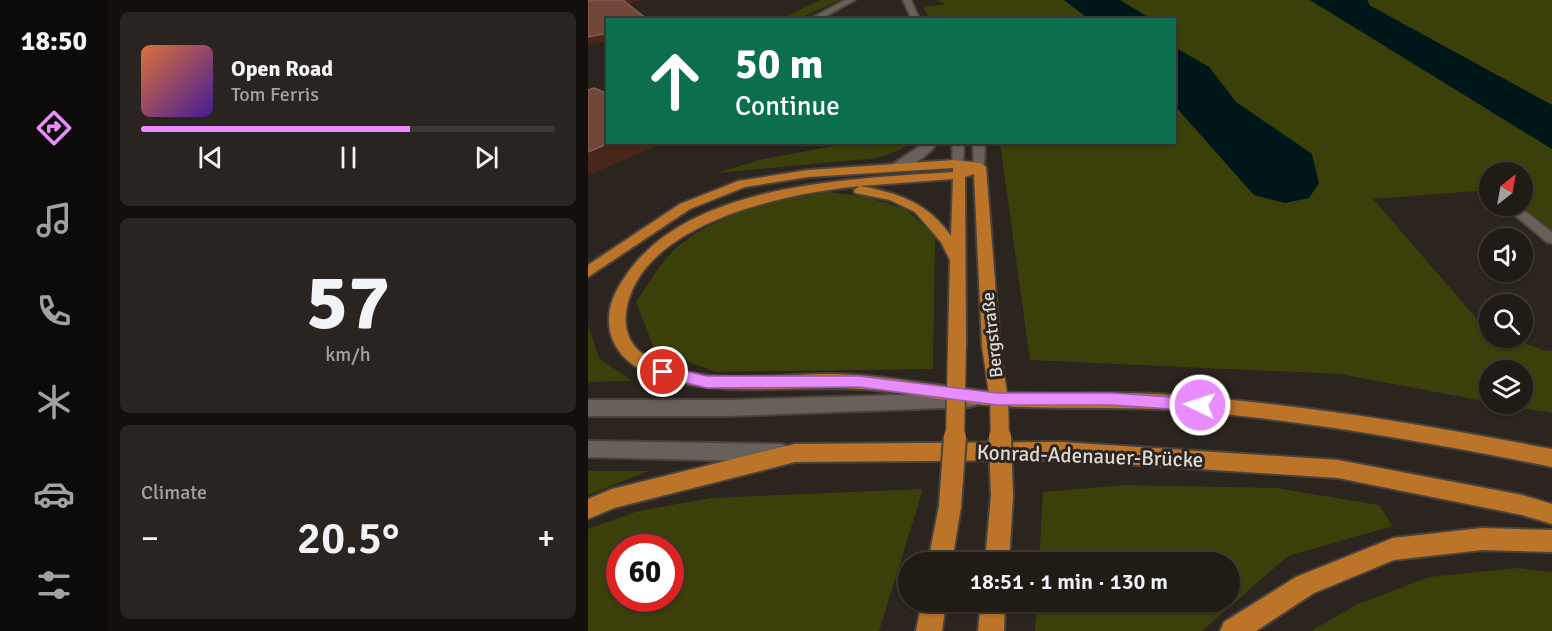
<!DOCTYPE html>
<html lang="en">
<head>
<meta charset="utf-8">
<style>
  :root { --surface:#211b16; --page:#29241f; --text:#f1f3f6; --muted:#a2a1a1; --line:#3e3935; --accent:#e98dfe }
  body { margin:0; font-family:Signika,sans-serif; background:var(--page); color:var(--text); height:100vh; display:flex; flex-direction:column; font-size:22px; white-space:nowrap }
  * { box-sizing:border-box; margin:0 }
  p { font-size:20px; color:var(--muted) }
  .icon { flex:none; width:33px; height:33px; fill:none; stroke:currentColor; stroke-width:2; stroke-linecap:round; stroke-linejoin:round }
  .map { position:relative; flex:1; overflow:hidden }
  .panel { display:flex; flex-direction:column; gap:12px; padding:12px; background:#120f0c; width:480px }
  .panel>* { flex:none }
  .banner { position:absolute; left:18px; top:18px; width:570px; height:126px; border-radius:0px; box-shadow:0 2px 4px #0004,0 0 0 2px var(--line); background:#0b6e4f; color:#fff; overflow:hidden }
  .needle { width:39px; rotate:31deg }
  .tools { position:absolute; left:891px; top:162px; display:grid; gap:12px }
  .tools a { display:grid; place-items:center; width:54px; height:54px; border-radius:50%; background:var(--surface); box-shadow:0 2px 4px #0004,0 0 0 2px var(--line); font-size:30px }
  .speed { position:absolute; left:18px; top:534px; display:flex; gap:12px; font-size:30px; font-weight:700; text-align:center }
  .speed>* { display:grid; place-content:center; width:78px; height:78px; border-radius:50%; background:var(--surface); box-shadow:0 2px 4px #0004,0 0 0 2px var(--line); line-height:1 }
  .speed .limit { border:9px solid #d22; background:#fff; color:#111 }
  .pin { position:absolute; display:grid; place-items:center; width:51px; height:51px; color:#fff; margin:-26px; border:3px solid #fff; border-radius:50%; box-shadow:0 2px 6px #0007 }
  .me { position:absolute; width:66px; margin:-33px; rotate:274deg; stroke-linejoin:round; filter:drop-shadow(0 0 4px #0008) }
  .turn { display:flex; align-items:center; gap:21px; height:126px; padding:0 30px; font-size:27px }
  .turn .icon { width:78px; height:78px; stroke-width:2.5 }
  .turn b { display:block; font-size:42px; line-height:51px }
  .big { font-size:45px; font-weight:600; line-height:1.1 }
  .panel .card { flex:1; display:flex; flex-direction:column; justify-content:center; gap:9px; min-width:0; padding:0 21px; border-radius:9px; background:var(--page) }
  .panel .dial { align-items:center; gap:0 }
  .dial b { font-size:78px; line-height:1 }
  .song { display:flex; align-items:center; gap:18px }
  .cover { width:72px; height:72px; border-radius:9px; background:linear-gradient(135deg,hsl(20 70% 55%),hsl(260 70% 35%)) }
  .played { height:6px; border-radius:3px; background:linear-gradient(90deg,var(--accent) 65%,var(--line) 65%) }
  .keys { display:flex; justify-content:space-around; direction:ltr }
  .heat { display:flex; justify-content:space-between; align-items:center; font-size:33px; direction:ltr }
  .trip { position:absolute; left:310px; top:552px; width:342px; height:60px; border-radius:30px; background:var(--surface); box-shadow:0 2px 4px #0004,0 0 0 2px var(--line); font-weight:600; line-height:60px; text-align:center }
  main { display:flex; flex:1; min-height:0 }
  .dock { display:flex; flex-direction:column; width:108px; justify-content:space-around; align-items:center; background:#0d0b09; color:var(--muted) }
  .dock .icon { width:42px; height:42px }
  .dock .on { color:var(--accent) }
  .dock b { font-size:27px; color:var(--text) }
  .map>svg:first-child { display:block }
  .green { fill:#3b400a; fill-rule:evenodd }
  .water { fill:#00171a }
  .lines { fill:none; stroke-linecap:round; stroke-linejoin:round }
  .minor-casing { stroke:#49423d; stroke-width:4 }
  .secondary-casing { stroke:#49423d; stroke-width:4 }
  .primary-casing { stroke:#49423d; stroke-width:4 }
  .minor { fill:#6a605a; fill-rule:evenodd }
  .secondary { fill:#6a605a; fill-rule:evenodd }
  .primary { fill:#bb7428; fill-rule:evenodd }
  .primary-bridge-far1-casing { stroke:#49423d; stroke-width:21; stroke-linecap:butt }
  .primary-bridge-casing { stroke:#49423d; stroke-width:26; stroke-linecap:butt }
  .primary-bridge-far1 { stroke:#bb7428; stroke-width:18 }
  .primary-bridge { stroke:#bb7428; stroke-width:22 }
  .shaded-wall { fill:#48271a }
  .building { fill:#704738; stroke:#825e50; stroke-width:1.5 }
  .route { fill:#e98dfe; stroke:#975ca5; stroke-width:1.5 }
  .labels { text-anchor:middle; stroke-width:6; stroke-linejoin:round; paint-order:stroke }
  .street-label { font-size:18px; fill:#ded8d4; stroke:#2c241e }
  .near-street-label { font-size:21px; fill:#ded8d4; stroke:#2c241e }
</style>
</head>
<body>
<main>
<nav class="dock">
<b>18:50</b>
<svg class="icon on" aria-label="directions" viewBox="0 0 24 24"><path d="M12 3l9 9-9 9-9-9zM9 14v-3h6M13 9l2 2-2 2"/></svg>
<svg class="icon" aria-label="music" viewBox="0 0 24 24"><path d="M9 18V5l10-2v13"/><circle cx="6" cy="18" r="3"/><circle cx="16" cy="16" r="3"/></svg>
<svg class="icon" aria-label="phone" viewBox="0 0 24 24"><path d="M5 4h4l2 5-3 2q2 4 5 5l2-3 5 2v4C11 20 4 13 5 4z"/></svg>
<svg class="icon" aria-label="climate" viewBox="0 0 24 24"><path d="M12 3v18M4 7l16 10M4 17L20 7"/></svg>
<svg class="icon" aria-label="car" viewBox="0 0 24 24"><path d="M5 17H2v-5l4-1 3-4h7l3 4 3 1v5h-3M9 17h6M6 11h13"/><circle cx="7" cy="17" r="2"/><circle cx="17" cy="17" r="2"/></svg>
<svg class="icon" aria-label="filters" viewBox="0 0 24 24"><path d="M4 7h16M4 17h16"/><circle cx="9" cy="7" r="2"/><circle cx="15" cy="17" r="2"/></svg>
</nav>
<section class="panel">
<div class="card">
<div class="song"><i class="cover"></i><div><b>Open Road</b><p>Tom Ferris</p></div></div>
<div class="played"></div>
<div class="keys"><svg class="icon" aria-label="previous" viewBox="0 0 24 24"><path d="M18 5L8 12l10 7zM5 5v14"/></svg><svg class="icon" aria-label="pause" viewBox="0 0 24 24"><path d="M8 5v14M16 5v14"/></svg><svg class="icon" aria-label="next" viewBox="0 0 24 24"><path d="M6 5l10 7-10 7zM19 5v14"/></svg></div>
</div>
<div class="card dial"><b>57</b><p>km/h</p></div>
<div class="card"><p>Climate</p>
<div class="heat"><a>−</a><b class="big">20.5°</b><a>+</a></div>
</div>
</section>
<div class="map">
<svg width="964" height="631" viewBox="0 0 964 631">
  <rect width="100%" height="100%" fill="#2c241e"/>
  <!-- green -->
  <path class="green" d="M233,0H251L211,19H192Z
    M349,0H476L501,19H342L335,7L358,4Z
    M532,0H722L964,149V230L934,206V172H902L901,190L785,199L895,326L901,329L902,338H924L957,351L964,350V413L911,404H934V370H902L901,402L752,374L442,360L412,143L586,142L587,106L666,195L724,154L648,102L621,67L587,47L586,20L563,19Z
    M779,0H964V105L782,5Z
    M253,143H324L309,151L288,158L129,173L171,160L246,146Z
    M240,192L279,197L317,209L347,236L345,369L127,372L66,348L48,302C58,288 66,273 77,260C113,216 187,200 240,192Z
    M0,325L11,358L44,381L0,382Z
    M0,471H61L0,495Z
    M538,485L688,488L791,505L805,526L700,556L614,631H447L449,602H642V562H451L455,492Z
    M335,489L291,631H0V529L50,511L123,498ZM32,548H82V598H32Z
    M930,568L964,572V631H723L770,604L841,577Z"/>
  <!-- water -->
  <path class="water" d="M476,0H532L563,19H501Z
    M722,0H779L782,6L964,105V149Z
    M586,47L621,67L648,102L724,154L731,183L721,198L697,203L666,195L587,106Z"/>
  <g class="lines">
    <defs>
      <path id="minor" d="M257,0H267L231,20H220Z
        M315,0H323L332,20H324Z
        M338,142H350C342,154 319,172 305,170V164Z
        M364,142H376L375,166L371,167L365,163Z
        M385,142H397L396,170L392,171L386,167Z
        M916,206H930L964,232V243L959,242Z"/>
      <path id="secondary" d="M381,393L388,395L390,400L388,405L381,407L140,416H0V400H140Z
        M0,441L194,444L201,447L204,453L201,459L194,462L0,457Z"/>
      <path id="primary" d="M366,160L392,163L398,167L412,346L409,350H397L394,346L386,174L377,177L378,344L375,348H363L360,344L362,260L353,242L327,212L302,200L267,193L266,190L272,186C200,193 58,221 39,306C35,325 39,343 56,355C104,389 191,373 247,374C302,375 355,388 409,392C468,395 526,391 585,395C713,404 839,425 964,449V467C846,443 727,422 606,411C541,406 477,410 412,406C370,404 329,394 287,390C216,383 143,399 73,378C47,371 21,351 21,321C20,302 31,285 41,271C106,182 266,179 365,172V168L220,177L157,187L102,209L0,277V265L92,204L150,181L220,170ZM365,179L363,236C340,203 311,193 272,186Z
        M473,442L750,460L934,495L964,504V524L934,515L750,478L473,460L207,462L26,508L0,519V499L24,489L207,444Z
        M414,486L422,489L425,496L421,562H397L403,496L406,489Z
        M362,496L370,499L373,506L364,562H340L351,506L354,499Z
        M894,528L964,530V552L894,550L806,560L726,593L668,631H632L636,622L708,577L805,538Z
        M334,602H358L354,631H328Z
        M393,602H417L416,631H390Z"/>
    </defs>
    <!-- minor casing -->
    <use href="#minor" class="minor-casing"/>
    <!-- secondary casing -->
    <use href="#secondary" class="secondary-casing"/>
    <!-- primary casing -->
    <use href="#primary" class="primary-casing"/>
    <!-- minor -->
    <use href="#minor" class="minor"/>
    <!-- secondary -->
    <use href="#secondary" class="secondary"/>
    <!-- primary -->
    <use href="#primary" class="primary"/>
    <defs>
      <path id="primary-bridge-far1" d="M403,346L411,400L412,439
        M367,439L369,344"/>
      <path id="primary-bridge" d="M412,437L414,496
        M362,506L367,437"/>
    </defs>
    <!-- primary-bridge-far1 casing -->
    <use href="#primary-bridge-far1" class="primary-bridge-far1-casing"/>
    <!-- primary-bridge casing -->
    <use href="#primary-bridge" class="primary-bridge-casing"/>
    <!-- primary-bridge-far1 -->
    <use href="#primary-bridge-far1" class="primary-bridge-far1"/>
    <!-- primary-bridge -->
    <use href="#primary-bridge" class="primary-bridge"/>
  </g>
  <!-- shaded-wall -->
  <path class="shaded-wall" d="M34,0H55L36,5Z
    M20,33V41L0,45V37Z
    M24,142H79L0,175V152Z"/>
  <!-- building -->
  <path class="building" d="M0,0H35L60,20H20V33L0,37Z
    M6,88L20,94V142H24L0,152V90Z"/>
  <!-- route -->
  <path class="route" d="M75,366L119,376H271L409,393H524L612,399L620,405L612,411L524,405H409L271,387L119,388L70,376L68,372Z"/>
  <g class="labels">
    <!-- street labels -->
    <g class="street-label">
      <text transform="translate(404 335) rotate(-96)" y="6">Bergstraße</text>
    </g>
    <!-- near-street labels -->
    <g class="near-street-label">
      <text transform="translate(502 456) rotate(2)" y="7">Konrad-Adenauer-Brücke</text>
    </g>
  </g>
</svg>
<div class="tools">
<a><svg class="needle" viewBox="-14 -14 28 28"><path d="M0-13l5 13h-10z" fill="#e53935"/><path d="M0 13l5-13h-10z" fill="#a2a1a1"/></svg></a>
<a><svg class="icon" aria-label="sound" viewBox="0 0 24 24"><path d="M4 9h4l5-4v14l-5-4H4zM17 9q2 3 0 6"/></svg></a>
<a><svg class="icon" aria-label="search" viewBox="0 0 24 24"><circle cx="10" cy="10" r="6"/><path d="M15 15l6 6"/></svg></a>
<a><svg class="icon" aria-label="layers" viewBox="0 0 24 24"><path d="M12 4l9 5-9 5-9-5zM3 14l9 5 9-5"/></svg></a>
</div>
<div class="speed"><div class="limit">60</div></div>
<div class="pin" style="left:75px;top:372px;background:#d93025"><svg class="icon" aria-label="arrive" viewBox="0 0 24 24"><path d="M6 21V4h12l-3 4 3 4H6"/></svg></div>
<svg class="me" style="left:612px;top:405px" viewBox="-20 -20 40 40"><circle r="17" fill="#e98dfe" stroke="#fff" stroke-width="3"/><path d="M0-11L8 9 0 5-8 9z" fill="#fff"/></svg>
<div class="trip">18:51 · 1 min · 130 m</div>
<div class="banner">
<div class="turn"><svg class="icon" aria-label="ahead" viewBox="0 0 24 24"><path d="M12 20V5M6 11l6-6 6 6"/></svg><div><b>50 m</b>Continue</div></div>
</div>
</div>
</main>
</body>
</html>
